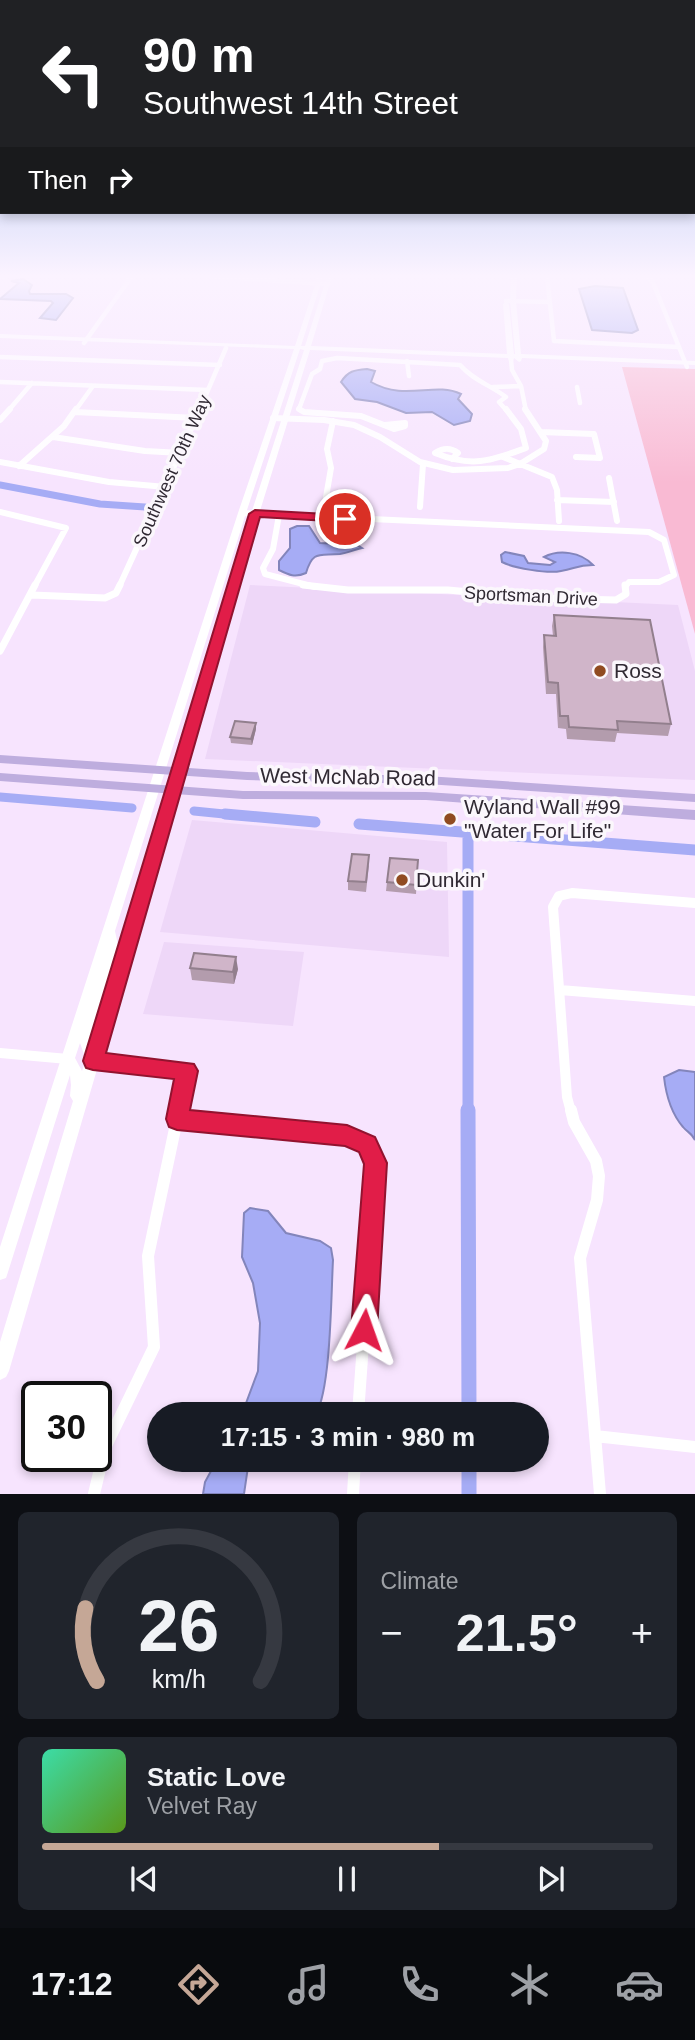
<!DOCTYPE html>
<html lang="en">
<head>
<meta charset="utf-8">
<style>
  :root { --surface:#171b24; --page:#20242c; --text:#f1f3f6; --muted:#9ea1a6; --line:#363941; --accent:#c5a796 }
  body { margin:0; font-family:Arial,sans-serif; background:var(--page); color:var(--text); height:100vh; display:flex; flex-direction:column; font-size:26px; white-space:nowrap }
  * { box-sizing:border-box; margin:0 }
  p { font-size:23px; color:var(--muted) }
  .icon { flex:none; width:38px; height:38px; fill:none; stroke:currentColor; stroke-width:2; stroke-linecap:round; stroke-linejoin:round }
  .map { position:relative; height:1494px; overflow:hidden }
  .sheet { display:flex; flex-direction:column; gap:18px; padding:18px; background:#0d0f14; flex:1 }
  .sheet>* { flex:none }
  .banner { position:absolute; left:0px; top:0px; width:696px; height:214px; box-shadow:0 4px 10px #0003; background:#202124; color:#fff; overflow:hidden }
  .speed { position:absolute; left:21px; top:1381px; display:flex; gap:14px; font-size:35px; font-weight:700; text-align:center }
  .speed>* { display:grid; place-content:center; width:91px; height:91px; border-radius:50%; background:var(--surface); box-shadow:0 4px 10px #0003; line-height:1 }
  .speed .limit { border:4px solid #111; border-radius:10px; background:#fff; color:#111 }
  .pin { position:absolute; display:grid; place-items:center; width:60px; height:60px; color:#fff; margin:-30px; border:4px solid #fff; border-radius:50%; box-shadow:0 2px 7px #0007 }
  .me { position:absolute; width:77px; margin:-38px; rotate:4deg; stroke-linejoin:round; filter:drop-shadow(0 0 5px #0008) }
  .turn { display:flex; align-items:center; gap:24px; height:147px; padding:0 28px; font-size:32px }
  .turn .icon { width:91px; height:91px; stroke-width:2.5 }
  .turn b { display:block; font-size:49px; line-height:60px }
  .then { display:flex; align-items:center; height:66px; padding:0 28px; background:#0003; gap:14px; font-size:26px }
  .big { font-size:52px; font-weight:700; line-height:1.1 }
  .sheet .tile { flex:1; display:flex; flex-direction:column; justify-content:center; gap:10px; min-width:0; padding:0 24px; border-radius:10px; background:var(--page) }
  .sheet .dial { align-items:center; gap:0 }
  .dial svg { height:182px; overflow:visible; fill:none; stroke:var(--line); stroke-width:7; stroke-linecap:round; text-anchor:middle }
  .dial text { fill:var(--text); stroke:none }
  .song { display:flex; align-items:center; gap:21px }
  .cover { width:84px; height:84px; border-radius:10px; background:linear-gradient(135deg,hsl(160 70% 55%),hsl(90 70% 35%)) }
  .played { height:7px; border-radius:4px; background:linear-gradient(90deg,var(--accent) 65%,var(--line) 65%) }
  .keys { display:flex; justify-content:space-around; direction:ltr }
  .heat { display:flex; justify-content:space-between; align-items:center; font-size:38px; direction:ltr }
  .sheet .tiles { flex:1; display:grid; gap:18px; grid-template-columns:1fr 1fr }
  .tile:last-child { grid-column:span 2 }
  .trip { position:absolute; left:147px; top:1402px; width:402px; height:70px; border-radius:35px; background:var(--surface); box-shadow:0 4px 10px #0003; font-weight:700; line-height:70px; text-align:center }
  .tab-bar { display:flex; height:112px; justify-content:space-around; align-items:center; background:#090b0e; color:var(--muted) }
  .tab-bar .icon { width:49px; height:49px }
  .tab-bar .active { color:var(--accent) }
  .tab-bar b { font-size:32px; color:var(--text) }
  .map>svg:first-child { display:block }
  .built { fill:#eed7f8 }
  .green { fill:#f9bad3 }
  .water { fill:#a6acf5; stroke:#8385bb; stroke-width:2 }
  .lines { fill:none; stroke-linecap:round; stroke-linejoin:round }
  .canal-far3 { stroke:#a6acf5; stroke-width:7 }
  .canal-far2 { stroke:#a6acf5; stroke-width:9 }
  .canal-far1 { stroke:#a6acf5; stroke-width:11 }
  .canal { stroke:#a6acf5; stroke-width:15 }
  .street-far4 { stroke:#fff; stroke-width:4.5 }
  .street-far3 { stroke:#fff; stroke-width:6 }
  .street-far2 { stroke:#fff; stroke-width:7 }
  .street-far1 { stroke:#fff; stroke-width:10 }
  .street { stroke:#fff; stroke-width:12 }
  .secondary { fill:#fff; fill-rule:evenodd }
  .primary { fill:#beadde; fill-rule:evenodd }
  .wall { fill:#b39cad }
  .shaded-wall { fill:#927f8d }
  .building { fill:#d0b5c9; stroke:#927f8d; stroke-width:2 }
  .route { fill:#e11d48; stroke:#92132f; stroke-width:2 }
  .poi-dot { fill:#904b21; stroke:#fbf7fc; stroke-width:2.5 }
  .labels { text-anchor:middle; stroke-width:7; stroke-linejoin:round; paint-order:stroke }
  .far-street-label { font-size:18px; fill:#302933; stroke:#fbf7fc }
  .poi-label { font-size:21px; fill:#302933; stroke:#fbf7fc; text-anchor:start }
  .street-label { font-size:21px; fill:#302933; stroke:#fbf7fc }
</style>
</head>
<body>
<div class="map">
<svg width="695" height="1494" viewBox="0 0 695 1494">
  <rect width="100%" height="100%" fill="#f7e4fe"/>
  <!-- built -->
  <path class="built" d="M250,585L678,605L695,671V780L205,759Z
    M192,820L447,842L449,957L160,932Z
    M164,942L304,952L293,1026L143,1014Z"/>
  <!-- green -->
  <path class="green" d="M622,367L695,369V634Z"/>
  <!-- water -->
  <path class="water" d="M23,279L32,285L29,291L30,294H66L73,298L56,320L40,318L53,303L51,301L0,299L19,283L11,281Z
    M595,286L623,288L638,330L632,333L592,330L579,289Z
    M367,369L375,371L371,382C406,402 434,381 461,394L458,399L472,414L470,421L454,425L432,412L406,413L377,402L355,399L341,382C348,371 354,370 367,369Z
    M297,526H309L320,543L357,545L362,548C354,550 347,553 340,554C319,556 313,550 306,573C295,578 289,575 279,570V561L290,548V529Z
    M505,552L524,556L528,563L550,565L555,562L544,557C559,549 581,552 593,565C576,565 575,569 561,571C548,574 513,568 502,562L501,555Z
    M679,1070L695,1072V1140C692,1133 687,1132 683,1127C671,1113 666,1095 664,1077Z
    M250,1208L268,1211L286,1233L320,1241L331,1248L333,1260C331,1295 331,1388 316,1414H242L258,1371L260,1323L253,1283L242,1257L244,1213Z
    M217,1460H249L244,1494H203L205,1482Z"/>
  <g class="lines">
    <!-- canal-far3 -->
    <path class="canal-far3" d="M0,485L100,504L145,507"/>
    <!-- canal-far2 -->
    <path class="canal-far2" d="M0,797L132,808
      M194,811L244,816"/>
    <!-- canal-far1 -->
    <path class="canal-far1" d="M225,814L315,822
      M359,824L695,850
      M468,834V1112"/>
    <!-- canal -->
    <path class="canal" d="M468,1110L469,1414
      M469,1460V1494"/>
    <!-- street-far4 -->
    <path class="street-far4" d="M158,273L328,284
      M557,274L644,276L652,280L679,347L554,341L547,276Z
      M0,277L26,273
      M506,301L550,302
      M84,343L134,273
      M679,347L687,367
      M0,357L220,365
      M511,360L512,370L521,386L526,411
      M407,361L409,376
      M0,382L208,390
      M493,387L521,386
      M577,387L580,403
      M8,411L32,383
      M75,411L93,386
      M199,411L226,348
      M302,411L299,409L312,374L320,369L322,361L337,358L460,365C473,380 490,385 506,397L499,402L507,411"/>
    <!-- street-far3 -->
    <path class="street-far3" d="M299,409L304,412L361,416L394,429L405,426V423L385,425
      M75,412L196,418
      M273,418L324,420L354,425L380,437L420,462L453,470L508,468L520,464L544,449L546,441L525,409
      M0,420L10,409
      M541,432L594,434L600,458L576,457
      M53,437L145,451L181,453
      M503,457L552,477L557,490L559,521
      M452,459L458,453C450,447 443,448 435,453C472,468 490,461 526,448L521,429L506,409
      M0,462L109,482L166,487
      M19,466L64,426L76,409
      M609,478L617,521
      M557,500L614,502
      M325,503L331,468L327,449L333,421
      M420,507L423,464
      M0,512L66,528L34,587
      M242,513L649,532L664,540L674,575L659,582H629L625,587
      M279,515L273,549L263,568L265,574L315,587
      M119,587L200,409"/>
    <!-- street-far2 -->
    <path class="street-far2" d="M303,585L348,590H448L533,598L616,600L626,594L625,585
      M32,595L105,598L116,593L120,585
      M0,651L35,585"/>
    <!-- street-far1 -->
    <path class="street-far1" d="M560,990L695,1001
      M0,1053L68,1059
      M93,1061L187,1071L178,1112
      M571,1112L567,1097L553,907L559,896L572,893L695,903"/>
    <!-- street -->
    <path class="street" d="M571,1110L574,1122L596,1161L599,1176L597,1200L580,1258L600,1494
      M177,1119L347,1136L367,1145L376,1163L358,1414
      M595,1436L695,1447
      M94,1494L105,1448L154,1347L148,1256L179,1110
      M353,1494L355,1460"/>
    <!-- secondary -->
    <path class="secondary" d="M319,273H324L301,346H305L328,273H333L311,346L507,354L503,304L506,302L509,304L514,354H515L510,301L511,273H517L516,301L521,354L695,361V365L522,358L521,361L519,362L514,358L513,361H509L508,358L310,350L259,514L9,1371L6,1377L0,1380V1342L73,1101L70,1096L71,1085L70,1075L8,1272L6,1278L0,1280V1247L238,513L294,349L0,338V334L295,346ZM300,349L304,350L251,514L119,950L115,931L246,513ZM80,1043L86,1060L82,1071L75,1058Z"/>
    <!-- primary -->
    <path class="primary" d="M0,755L247,772L426,776L695,794V802L426,784L247,780L0,763Z
      M0,773L243,791L426,792L695,810V820L426,800L243,799L0,781Z"/>
  </g>
  <!-- wall -->
  <path class="wall" d="M554,615L671,724L668,736L617,733L615,742L567,739L566,729L558,728L556,694H546L543,647L544,635L553,636L552,626Z
    M256,729L252,745L231,743L230,737Z
    M418,860L416,894L386,891L387,882Z
    M369,865L366,892L348,890V881Z
    M190,968L238,969L234,984L192,980Z"/>
  <!-- shaded-wall -->
  <path class="shaded-wall" d="M256,723V729L252,745L251,739Z
    M236,957L238,969L234,984L233,972Z"/>
  <!-- building -->
  <path class="building" d="M554,615L650,620L671,724L617,721L618,730L569,727L568,716H560L558,683L548,682L544,635L556,636Z
    M235,721L256,723L251,739L230,737Z
    M352,854L369,855L366,882L348,881Z
    M390,858L418,860L416,885L387,882Z
    M194,953L236,957L233,972L190,968Z"/>
  <!-- sky -->
  <linearGradient id="sky" x2="0" y2="1"><stop stop-color="#8db1ed"/><stop offset="0.57" stop-color="#fbf3ff"/><stop offset="1" stop-color="#fbf3ff" stop-opacity="0"/></linearGradient>
  <rect width="695" height="483" fill="url(#sky)"/>
  <!-- route -->
  <path class="route" d="M255,510L345,515L351,519L345,522L260,517L106,1053L194,1064L198,1071L190,1110L347,1125L375,1137L387,1163L377,1330L373,1339L364,1343L355,1339L351,1330L364,1164L359,1152L345,1146L177,1130L169,1127L166,1119L174,1079L93,1070L86,1068L83,1061L249,514Z"/>
  <!-- markers -->
  <g class="poi-dot">
    <circle cx="600" cy="671" r="7"/>
    <circle cx="450" cy="819" r="7"/>
    <circle cx="402" cy="880" r="7"/>
  </g>
  <g class="labels">
    <!-- far-street labels -->
    <g class="far-street-label">
      <text transform="translate(172 471) rotate(-66)" y="6">Southwest 70th Way</text>
      <text transform="translate(531 596) rotate(3)" y="6">Sportsman Drive</text>
    </g>
    <!-- poi labels -->
    <g class="poi-label">
      <text x="614" y="678">Ross</text>
      <text x="464" y="814">Wyland Wall #99<tspan x="464" dy="24">"Water For Life"</tspan></text>
      <text x="416" y="887">Dunkin'</text>
    </g>
    <!-- street labels -->
    <g class="street-label">
      <text transform="translate(348 777) rotate(1)" y="7">West McNab Road</text>
    </g>
  </g>
</svg>
<div class="speed"><div class="limit">30</div></div>
<div class="pin" style="left:345px;top:519px;background:#d93025"><svg class="icon" aria-label="arrive" viewBox="0 0 24 24"><path d="M6 21V4h12l-3 4 3 4H6"/></svg></div>
<svg class="me" style="left:364px;top:1330px" viewBox="-20 -20 40 40"><path d="M0-17L14 15 0 8-14 15z" fill="#e11d48" stroke="#fff" stroke-width="4"/></svg>
<div class="trip">17:15 · 3 min · 980 m</div>
<div class="banner">
<div class="turn"><svg class="icon" aria-label="left" viewBox="0 0 24 24"><path d="M17 20v-9H6M10 6l-5 5 5 5"/></svg><div><b>90 m</b>Southwest 14th Street</div></div>
<div class="then">Then<svg class="icon" aria-label="right" viewBox="0 0 24 24"><path d="M7 20v-9h11M14 6l5 5-5 5"/></svg></div>
</div>
</div>
<section class="sheet">
<div class="tiles">
<div class="tile dial"><svg viewBox="0 0 100 80">
<path d="M14 69A42 42 0 1 1 86 69"/>
<path d="M14 69A42 42 0 0 1 9 37" stroke="#c5a796"/>
<text x="50" y="56" font-size="32" font-weight="700">26</text>
<text x="50" y="72" font-size="11">km/h</text>
</svg></div>
<div class="tile"><p>Climate</p>
<div class="heat"><a>−</a><b class="big">21.5°</b><a>+</a></div>
</div>
<div class="tile">
<div class="song"><i class="cover"></i><div><b>Static Love</b><p>Velvet Ray</p></div></div>
<div class="played"></div>
<div class="keys"><svg class="icon" aria-label="previous" viewBox="0 0 24 24"><path d="M18 5L8 12l10 7zM5 5v14"/></svg><svg class="icon" aria-label="pause" viewBox="0 0 24 24"><path d="M8 5v14M16 5v14"/></svg><svg class="icon" aria-label="next" viewBox="0 0 24 24"><path d="M6 5l10 7-10 7zM19 5v14"/></svg></div>
</div>
</div>
</section>
<nav class="tab-bar">
<b>17:12</b>
<svg class="icon active" aria-label="directions" viewBox="0 0 24 24"><path d="M12 3l9 9-9 9-9-9zM9 14v-3h6M13 9l2 2-2 2"/></svg>
<svg class="icon" aria-label="music" viewBox="0 0 24 24"><path d="M9 18V5l10-2v13"/><circle cx="6" cy="18" r="3"/><circle cx="16" cy="16" r="3"/></svg>
<svg class="icon" aria-label="phone" viewBox="0 0 24 24"><path d="M5 4h4l2 5-3 2q2 4 5 5l2-3 5 2v4C11 20 4 13 5 4z"/></svg>
<svg class="icon" aria-label="climate" viewBox="0 0 24 24"><path d="M12 3v18M4 7l16 10M4 17L20 7"/></svg>
<svg class="icon" aria-label="car" viewBox="0 0 24 24"><path d="M5 17H2v-5l4-1 3-4h7l3 4 3 1v5h-3M9 17h6M6 11h13"/><circle cx="7" cy="17" r="2"/><circle cx="17" cy="17" r="2"/></svg>
</nav>
</body>
</html>
